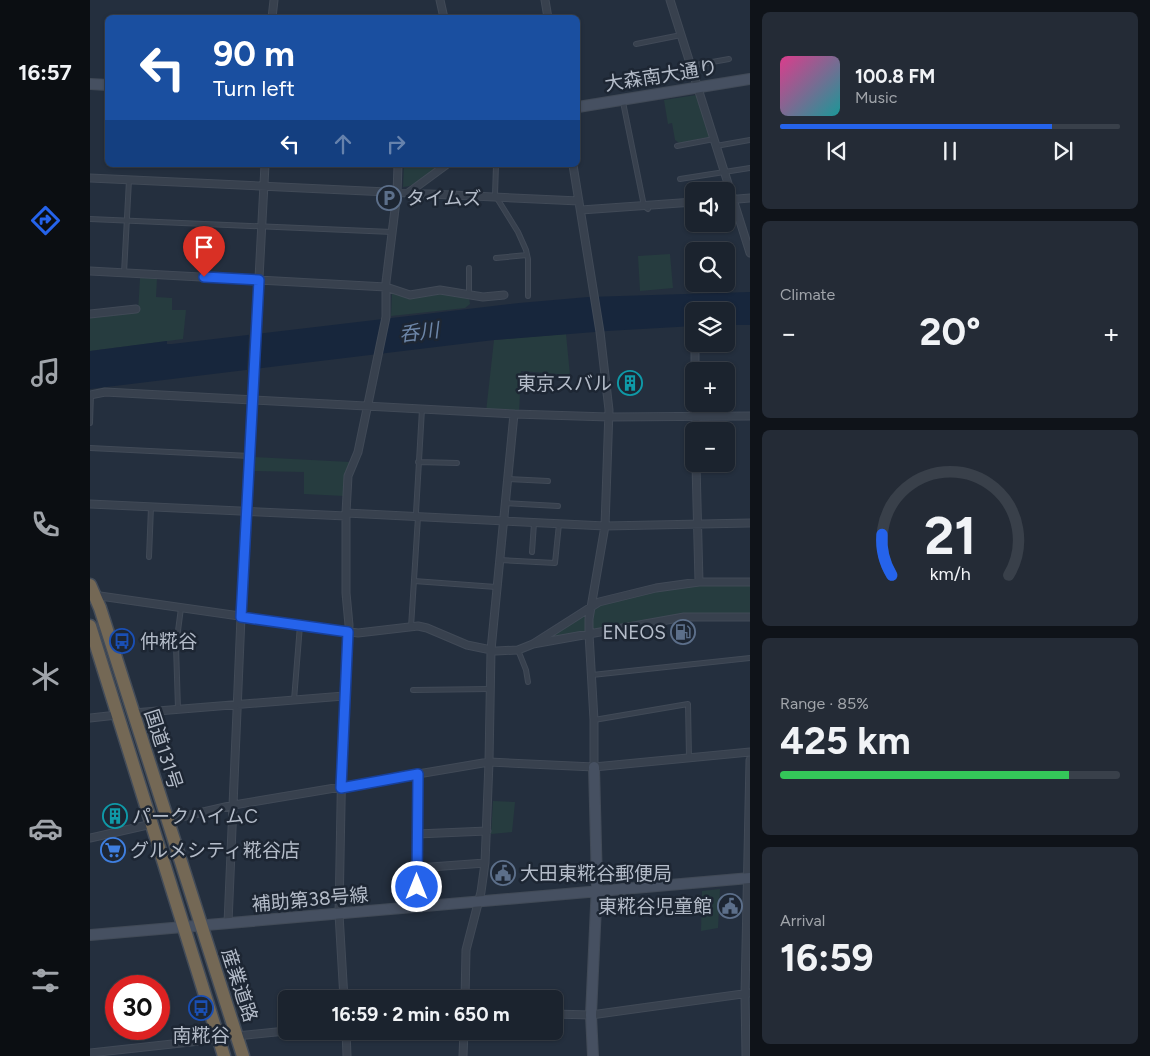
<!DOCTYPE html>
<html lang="en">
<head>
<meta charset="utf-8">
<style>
  :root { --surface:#1b232e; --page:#242b36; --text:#f1f3f6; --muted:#a0a4aa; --line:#39404a; --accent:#2563eb }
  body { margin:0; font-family:Figtree,"Noto Sans JP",sans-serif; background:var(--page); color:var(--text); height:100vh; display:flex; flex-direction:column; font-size:19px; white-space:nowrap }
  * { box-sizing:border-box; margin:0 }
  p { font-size:16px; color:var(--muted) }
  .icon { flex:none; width:28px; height:28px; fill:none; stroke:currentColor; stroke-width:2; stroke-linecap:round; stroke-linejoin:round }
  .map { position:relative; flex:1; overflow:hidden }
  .panel { display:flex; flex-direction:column; gap:12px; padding:12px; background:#0f1319; width:400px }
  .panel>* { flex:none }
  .top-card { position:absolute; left:15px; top:15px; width:475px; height:152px; border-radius:8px; box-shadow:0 1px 4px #0004,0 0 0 1px var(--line); background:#1a4fa0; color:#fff; overflow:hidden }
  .tools { position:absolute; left:595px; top:182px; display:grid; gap:10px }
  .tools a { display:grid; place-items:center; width:50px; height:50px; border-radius:8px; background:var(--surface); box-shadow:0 1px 4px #0004,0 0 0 1px var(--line); font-size:25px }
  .speed { position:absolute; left:15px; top:975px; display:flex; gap:10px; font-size:25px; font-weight:700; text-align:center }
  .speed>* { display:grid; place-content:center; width:65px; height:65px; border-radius:50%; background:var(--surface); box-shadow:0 1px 4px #0004,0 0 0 1px var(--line); line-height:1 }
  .speed .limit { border:8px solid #d22; background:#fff; color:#111 }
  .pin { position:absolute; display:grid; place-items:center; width:42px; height:42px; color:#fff; margin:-51px -21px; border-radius:50% 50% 50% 0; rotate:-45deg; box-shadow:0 0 5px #0007 }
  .pin .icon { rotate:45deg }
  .me { position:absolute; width:55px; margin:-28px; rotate:0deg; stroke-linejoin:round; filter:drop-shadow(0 0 4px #0008) }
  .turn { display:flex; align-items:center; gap:18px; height:105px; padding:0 25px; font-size:22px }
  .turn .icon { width:65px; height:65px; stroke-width:2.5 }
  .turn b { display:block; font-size:35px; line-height:42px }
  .lanes { display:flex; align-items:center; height:48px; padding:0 25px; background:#0003; justify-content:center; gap:25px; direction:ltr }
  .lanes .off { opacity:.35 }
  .big { font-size:38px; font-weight:700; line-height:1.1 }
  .panel .tile { flex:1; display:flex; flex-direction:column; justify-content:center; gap:8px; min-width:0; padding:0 18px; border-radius:8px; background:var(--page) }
  .panel .dial { align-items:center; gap:0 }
  .dial svg { height:130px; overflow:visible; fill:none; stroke:var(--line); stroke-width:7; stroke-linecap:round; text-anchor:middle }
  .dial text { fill:var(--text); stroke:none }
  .song { display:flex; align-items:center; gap:15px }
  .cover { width:60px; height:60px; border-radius:8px; background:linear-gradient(135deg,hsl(330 70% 55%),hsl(180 70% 35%)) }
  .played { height:5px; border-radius:2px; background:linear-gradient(90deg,var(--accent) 80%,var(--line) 80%) }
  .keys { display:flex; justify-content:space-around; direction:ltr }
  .heat { display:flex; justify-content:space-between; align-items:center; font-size:28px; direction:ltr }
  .charge { height:8px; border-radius:4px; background:linear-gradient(90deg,#34c759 85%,var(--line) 0) }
  .trip { position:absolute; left:188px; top:990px; width:285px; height:50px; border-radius:8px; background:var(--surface); box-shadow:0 1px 4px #0004,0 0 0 1px var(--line); font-weight:700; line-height:50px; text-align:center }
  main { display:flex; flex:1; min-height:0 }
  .tabs { display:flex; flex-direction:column; width:90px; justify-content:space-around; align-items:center; background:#0b0e12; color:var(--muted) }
  .tabs .icon { width:35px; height:35px }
  .tabs .selected { color:var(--accent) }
  .tabs b { font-size:22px; color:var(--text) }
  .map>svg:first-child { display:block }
  .green { fill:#263c3f }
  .water { fill:#17263c }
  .pier { fill:#242f3e }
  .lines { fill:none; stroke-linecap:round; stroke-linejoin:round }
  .lane-casing { stroke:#414a57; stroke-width:6 }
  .street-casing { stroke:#414a57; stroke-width:9 }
  .secondary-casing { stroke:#414a57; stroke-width:12 }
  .highway-casing { stroke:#434c59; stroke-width:15 }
  .lane { stroke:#38414e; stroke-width:4 }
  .street { stroke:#38414e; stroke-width:7 }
  .secondary { stroke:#465061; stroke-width:10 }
  .highway { stroke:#746855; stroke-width:12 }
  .route-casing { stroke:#184099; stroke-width:12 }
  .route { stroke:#2563eb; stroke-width:9 }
  .labels { text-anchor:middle; stroke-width:5; stroke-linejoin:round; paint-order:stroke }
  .street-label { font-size:19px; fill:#b4bcc9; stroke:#1d2633 }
  .poi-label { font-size:19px; fill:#b4bcc9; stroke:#1d2633; text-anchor:start }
  .water-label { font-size:20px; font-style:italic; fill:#6d86a8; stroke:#1d2633 }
</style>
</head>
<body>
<main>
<nav class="tabs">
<b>16:57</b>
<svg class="icon selected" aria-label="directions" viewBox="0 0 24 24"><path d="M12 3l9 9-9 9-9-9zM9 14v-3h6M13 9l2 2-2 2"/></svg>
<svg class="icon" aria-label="music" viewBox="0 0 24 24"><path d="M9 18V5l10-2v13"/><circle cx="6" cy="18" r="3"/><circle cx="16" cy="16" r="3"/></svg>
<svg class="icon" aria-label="phone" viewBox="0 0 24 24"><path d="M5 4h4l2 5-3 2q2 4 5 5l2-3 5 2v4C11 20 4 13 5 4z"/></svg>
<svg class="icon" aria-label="climate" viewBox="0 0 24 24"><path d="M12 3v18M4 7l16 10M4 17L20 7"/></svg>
<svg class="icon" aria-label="car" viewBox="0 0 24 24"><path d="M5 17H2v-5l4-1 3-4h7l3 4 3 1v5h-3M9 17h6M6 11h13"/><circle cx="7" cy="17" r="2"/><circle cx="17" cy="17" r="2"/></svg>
<svg class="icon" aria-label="filters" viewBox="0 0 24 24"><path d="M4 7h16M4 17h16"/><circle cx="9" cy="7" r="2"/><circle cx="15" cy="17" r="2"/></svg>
</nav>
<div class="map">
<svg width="660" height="1056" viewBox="0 0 660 1056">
  <rect width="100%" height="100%" fill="#242f3e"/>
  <!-- green -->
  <path class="green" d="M606,95L620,137L589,143L585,140L582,123L578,124L574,100Z
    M314,165H349C339,173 325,187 313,187Z
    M580,254L583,288L550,291L548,256Z
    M50,278H67L66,297L82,298V310H96L93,339L0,351V318L48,312Z
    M302,292C308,294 315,296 321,297C339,299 359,288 379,298L380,304L375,308L301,316Z
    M476,334L480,375L431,371L429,414L396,412L404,340Z
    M164,457L260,462L256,474L254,496L214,494V472L163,471Z
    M609,584L660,585V614L594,613L453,642L509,605L566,590Z
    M403,801L425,802L422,832L401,834Z
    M630,889L628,928L611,931L612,891Z"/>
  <!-- water -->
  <path class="water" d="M660,292V325H636V311H604V326L517,331L404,340L0,389V351L77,341V344H82L429,303L498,297Z"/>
  <!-- pier -->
  <path class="pier" d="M171,332L170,370L157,371L159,334Z"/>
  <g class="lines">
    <defs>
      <path id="lane" d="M546,44L591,35
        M600,66L639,59
        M533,102L554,206L558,209
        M587,146L624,139
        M626,146L660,140
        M406,165L405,195L428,232L436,250L438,259V296
        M590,179L660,168
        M0,219L302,232
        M406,258L437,255
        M379,268V294
        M34,273L39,180
        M0,423L1,395
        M0,448L160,456
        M328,462L367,463
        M417,479L458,481
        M415,503L468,506
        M442,552L444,523
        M59,557L61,507
        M409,560L465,563L469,524
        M324,581L406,587
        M321,627L328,517L326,513L332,409
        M428,650L436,670L438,682
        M502,675L660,658
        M323,690L400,689
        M204,700L210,625
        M88,709L86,646L91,608
        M504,720L598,704L599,758"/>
      <path id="street" d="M350,0L354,18
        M455,0L458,18
        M580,0L660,253
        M182,18L184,0
        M483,165L510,332L519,410L515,526L499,619V634L504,720V767
        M0,178L489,201
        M318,193L356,165
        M636,200L660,198
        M491,210L604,202
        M0,271L296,287L320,295L350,290L393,297L414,295
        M0,314L46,309
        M605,344V371
        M0,395L15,392L424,414L519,417L660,416
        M606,431V404
        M606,464L609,582
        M0,504L256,516
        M256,513L515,526L660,523
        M3,595L268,633L328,626L337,628L377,645L406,651L428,650L443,644L509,602L566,588L609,582H660
        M443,644L594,617H660
        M43,713L254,696
        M0,718L27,715
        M78,820L144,805L399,762L504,767L660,752
        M327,834L397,831
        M0,838L62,824
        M327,868L395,863
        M327,907L328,774
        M138,923L151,617L175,165
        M254,999L249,914L252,751L259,625L256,593V513L258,476L268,452L296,317V282L307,193L308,165
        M375,999L376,950L391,892L395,863L399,762L401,650L424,414
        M464,1014L501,1015L660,993
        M256,1031L257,1056
        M147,1036L196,1031
        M0,1053L128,1039
        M373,1056L374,1031
        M656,1056L655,994L660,760"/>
      <path id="secondary" d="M0,84L18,85
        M488,107L660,79
        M0,935L660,878
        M503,1056L501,1015L507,884L504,767"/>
      <path id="highway" d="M0,585L10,608L153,1056
        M0,626L134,1056"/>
    </defs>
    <!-- lane casing -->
    <use href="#lane" class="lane-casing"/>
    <!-- street casing -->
    <use href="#street" class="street-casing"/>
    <!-- secondary casing -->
    <use href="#secondary" class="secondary-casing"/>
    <!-- highway casing -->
    <use href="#highway" class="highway-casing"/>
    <!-- lane -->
    <use href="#lane" class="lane"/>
    <!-- street -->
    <use href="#street" class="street"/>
    <!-- secondary -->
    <use href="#secondary" class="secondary"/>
    <!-- highway -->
    <use href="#highway" class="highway"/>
  </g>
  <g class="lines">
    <defs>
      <path id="route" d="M114,277L169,280L151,617L258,632L251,788L328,774L327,887"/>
    </defs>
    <!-- route casing -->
    <use href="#route" class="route-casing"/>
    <!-- route -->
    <use href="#route" class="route"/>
  </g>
  <!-- icons -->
  <defs>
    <symbol id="parking-ring" viewBox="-11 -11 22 22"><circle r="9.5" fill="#1d2633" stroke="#5c6f8a" stroke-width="1.5"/><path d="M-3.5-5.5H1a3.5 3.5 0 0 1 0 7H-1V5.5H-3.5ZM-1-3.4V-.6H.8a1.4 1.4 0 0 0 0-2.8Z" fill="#5c6f8a"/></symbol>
    <symbol id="building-ring" viewBox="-11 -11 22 22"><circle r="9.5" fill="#1d2633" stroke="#0f9aa8" stroke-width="1.5"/><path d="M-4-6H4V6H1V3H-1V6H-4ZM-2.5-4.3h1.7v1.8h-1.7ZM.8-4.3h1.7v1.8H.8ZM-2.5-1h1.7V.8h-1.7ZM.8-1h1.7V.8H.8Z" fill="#0f9aa8"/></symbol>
    <symbol id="fuel-ring" viewBox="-11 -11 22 22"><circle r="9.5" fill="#1d2633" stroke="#5c6f8a" stroke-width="1.5"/><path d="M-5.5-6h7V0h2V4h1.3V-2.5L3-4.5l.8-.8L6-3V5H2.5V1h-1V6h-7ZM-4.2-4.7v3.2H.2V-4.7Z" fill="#5c6f8a"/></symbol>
    <symbol id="bus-ring" viewBox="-11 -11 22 22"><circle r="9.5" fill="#1d2633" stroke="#1a4fb4" stroke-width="1.5"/><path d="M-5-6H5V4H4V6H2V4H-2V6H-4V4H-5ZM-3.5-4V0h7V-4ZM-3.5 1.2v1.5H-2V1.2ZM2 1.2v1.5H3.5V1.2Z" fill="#1a4fb4"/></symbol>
    <symbol id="supermarket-ring" viewBox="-11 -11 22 22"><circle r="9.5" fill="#1d2633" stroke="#3f7fe0" stroke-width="1.5"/><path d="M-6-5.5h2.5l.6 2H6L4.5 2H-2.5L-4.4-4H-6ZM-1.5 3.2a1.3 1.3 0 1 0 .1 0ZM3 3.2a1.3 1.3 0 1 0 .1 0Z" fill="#3f7fe0"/></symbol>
    <symbol id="civic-ring" viewBox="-11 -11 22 22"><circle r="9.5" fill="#1d2633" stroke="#5c6f8a" stroke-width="1.5"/><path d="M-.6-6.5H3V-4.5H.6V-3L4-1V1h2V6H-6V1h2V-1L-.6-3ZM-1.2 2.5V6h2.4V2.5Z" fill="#5c6f8a"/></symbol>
  </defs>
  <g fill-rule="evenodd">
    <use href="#parking-ring" x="285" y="184" width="28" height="28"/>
    <use href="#building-ring" x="526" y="369" width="28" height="28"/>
    <use href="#fuel-ring" x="579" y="618" width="28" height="28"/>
    <use href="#bus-ring" x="18" y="627" width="28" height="28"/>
    <use href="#building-ring" x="11" y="802" width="28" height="28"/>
    <use href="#supermarket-ring" x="9" y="836" width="28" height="28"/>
    <use href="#civic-ring" x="399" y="859" width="28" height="28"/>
    <use href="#civic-ring" x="626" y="892" width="28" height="28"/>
    <use href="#bus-ring" x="97" y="994" width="28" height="28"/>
  </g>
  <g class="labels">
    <!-- street labels -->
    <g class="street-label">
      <text transform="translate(571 75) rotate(-9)" y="7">大森南大通り</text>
      <text transform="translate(74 749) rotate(72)" y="7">国道131号</text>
      <text transform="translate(220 899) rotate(-5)" y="7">補助第38号線</text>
      <text transform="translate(150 985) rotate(72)" y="7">産業道路</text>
    </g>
    <!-- poi labels -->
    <g class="poi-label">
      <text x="316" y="205">タイムズ</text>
      <text x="522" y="390" text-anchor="end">東京スバル</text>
      <text x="576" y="639" text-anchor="end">ENEOS</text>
      <text x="50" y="648">仲糀谷</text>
      <text x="42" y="823">パークハイムC</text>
      <text x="40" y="857">グルメシティ糀谷店</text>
      <text x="430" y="880">大田東糀谷郵便局</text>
      <text x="622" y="913" text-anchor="end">東糀谷児童館</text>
      <text x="111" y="1042" text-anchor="middle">南糀谷</text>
    </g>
    <!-- water labels -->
    <g class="water-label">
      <text transform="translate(329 332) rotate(-7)" y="7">呑川</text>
    </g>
  </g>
</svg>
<div class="tools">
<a><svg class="icon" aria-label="sound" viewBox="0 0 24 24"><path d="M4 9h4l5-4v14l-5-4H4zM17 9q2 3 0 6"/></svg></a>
<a><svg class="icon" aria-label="search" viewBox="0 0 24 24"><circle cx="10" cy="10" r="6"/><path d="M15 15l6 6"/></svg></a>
<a><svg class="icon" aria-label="layers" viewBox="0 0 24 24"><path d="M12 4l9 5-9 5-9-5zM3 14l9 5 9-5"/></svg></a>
<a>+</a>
<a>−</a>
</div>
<div class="speed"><div class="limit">30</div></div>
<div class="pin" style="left:114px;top:277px;background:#d93025"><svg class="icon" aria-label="arrive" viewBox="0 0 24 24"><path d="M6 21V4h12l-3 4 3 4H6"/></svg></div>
<svg class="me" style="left:327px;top:887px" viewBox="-20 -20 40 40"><circle r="17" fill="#2563eb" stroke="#fff" stroke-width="3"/><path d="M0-11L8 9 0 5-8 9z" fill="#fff"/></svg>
<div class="trip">16:59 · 2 min · 650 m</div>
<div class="top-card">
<div class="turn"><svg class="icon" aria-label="left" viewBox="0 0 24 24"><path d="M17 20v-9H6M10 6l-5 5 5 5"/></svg><div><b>90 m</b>Turn left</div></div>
<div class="lanes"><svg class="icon" aria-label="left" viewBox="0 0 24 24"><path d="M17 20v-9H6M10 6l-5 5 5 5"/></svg><svg class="icon off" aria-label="ahead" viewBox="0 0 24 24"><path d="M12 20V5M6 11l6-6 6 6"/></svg><svg class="icon off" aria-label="right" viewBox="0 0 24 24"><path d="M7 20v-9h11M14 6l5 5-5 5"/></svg></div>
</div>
</div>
<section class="panel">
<div class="tile">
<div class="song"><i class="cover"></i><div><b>100.8 FM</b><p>Music</p></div></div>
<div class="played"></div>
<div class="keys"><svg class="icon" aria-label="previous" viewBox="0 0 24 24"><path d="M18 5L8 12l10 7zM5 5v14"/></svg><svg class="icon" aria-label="pause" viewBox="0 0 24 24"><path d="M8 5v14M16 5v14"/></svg><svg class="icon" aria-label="next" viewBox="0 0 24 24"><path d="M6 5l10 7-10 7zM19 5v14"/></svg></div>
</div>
<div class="tile"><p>Climate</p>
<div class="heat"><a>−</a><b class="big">20°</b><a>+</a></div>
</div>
<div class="tile dial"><svg viewBox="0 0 100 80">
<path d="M14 69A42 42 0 1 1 86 69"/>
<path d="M14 69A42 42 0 0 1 8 44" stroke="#2563eb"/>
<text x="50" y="56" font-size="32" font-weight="700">21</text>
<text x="50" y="72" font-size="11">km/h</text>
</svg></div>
<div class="tile"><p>Range · 85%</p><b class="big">425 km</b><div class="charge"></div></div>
<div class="tile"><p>Arrival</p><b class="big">16:59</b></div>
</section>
</main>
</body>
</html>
